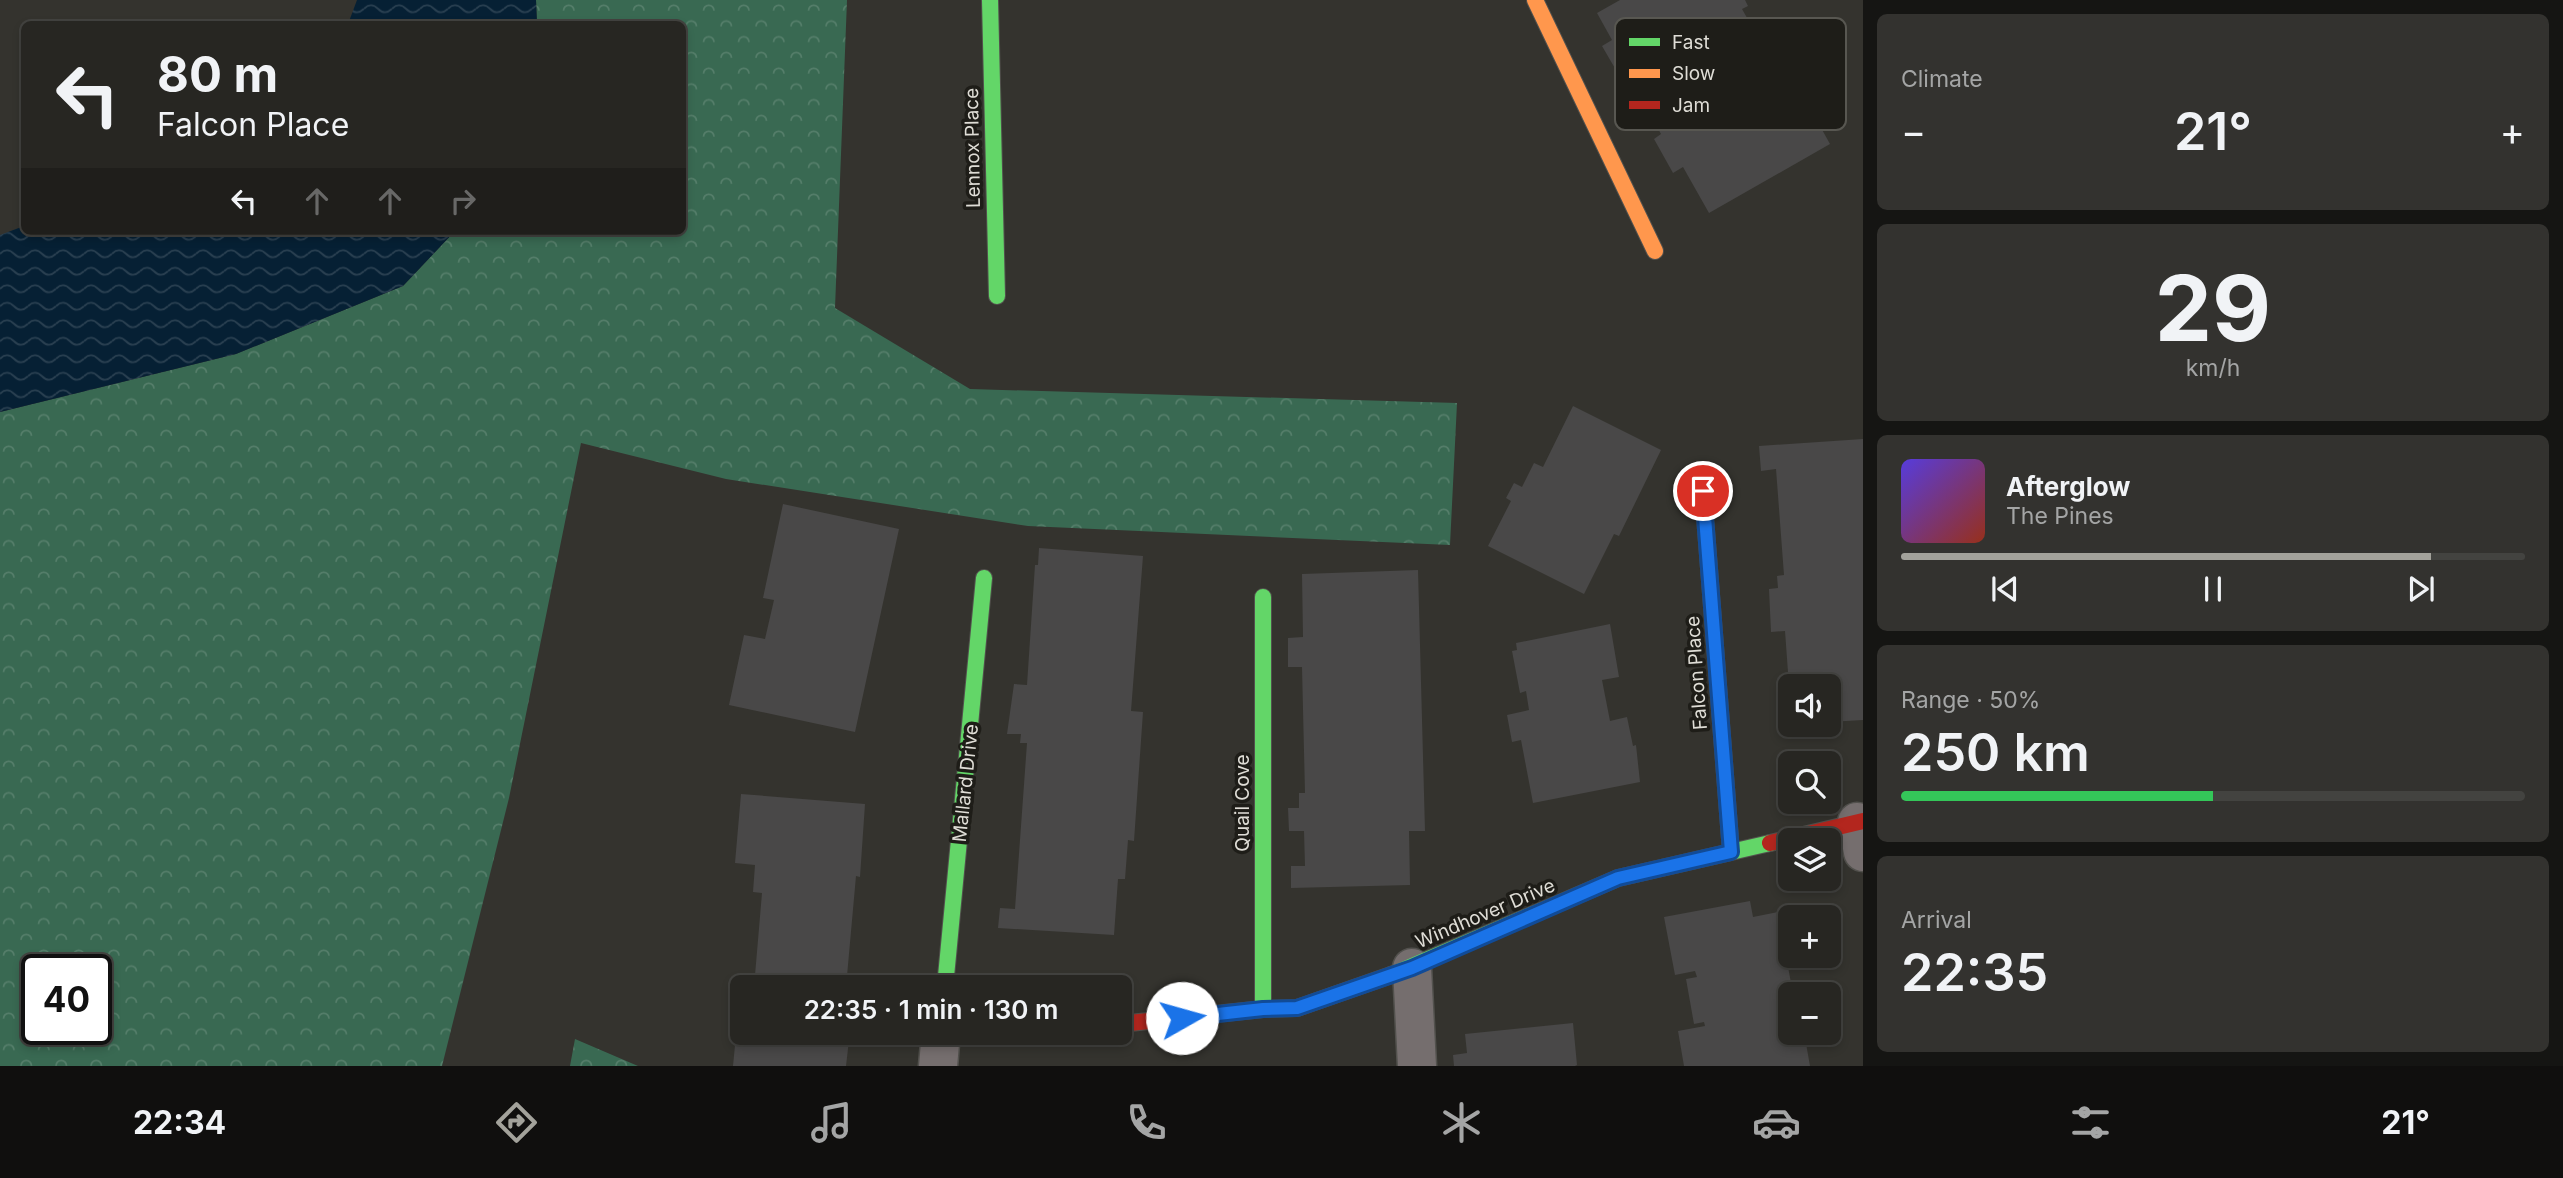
<!DOCTYPE html>
<html lang="en">
<head>
<meta charset="utf-8">
<style>
  :root { --surface:#272622; --page:#33322f; --text:#f1f3f6; --muted:#a4a5a5; --line:#434340; --accent:#a3a29b }
  body { margin:0; font-family:Inter,sans-serif; background:var(--page); color:var(--text); height:100vh; display:flex; flex-direction:column; font-size:26px; white-space:nowrap }
  * { box-sizing:border-box; margin:0 }
  p { font-size:23px; color:var(--muted) }
  .icon { flex:none; width:38px; height:38px; fill:none; stroke:currentColor; stroke-width:2; stroke-linecap:round; stroke-linejoin:round }
  .map { position:relative; flex:1; overflow:hidden }
  .sheet { display:flex; flex-direction:column; gap:14px; padding:14px; background:#151513; width:700px }
  .sheet>* { flex:none }
  .guide { position:absolute; left:21px; top:21px; width:665px; height:214px; border-radius:10px; box-shadow:0 4px 10px #0003,0 0 0 2px var(--line); background:#272622; color:var(--text); overflow:hidden }
  .tools { position:absolute; left:1778px; top:674px; display:grid; gap:14px }
  .tools a { display:grid; place-items:center; width:63px; height:63px; border-radius:10px; background:var(--surface); box-shadow:0 4px 10px #0003,0 0 0 2px var(--line); font-size:35px }
  .speed { position:absolute; left:21px; top:954px; display:flex; gap:14px; font-size:35px; font-weight:700; text-align:center }
  .speed>* { display:grid; place-content:center; width:91px; height:91px; border-radius:50%; background:var(--surface); box-shadow:0 4px 10px #0003,0 0 0 2px var(--line); line-height:1 }
  .speed .limit { border:4px solid #111; border-radius:10px; background:#fff; color:#111 }
  .pin { position:absolute; display:grid; place-items:center; width:60px; height:60px; color:#fff; margin:-30px; border:4px solid #fff; border-radius:50%; box-shadow:0 2px 7px #0007 }
  .me { position:absolute; width:77px; margin:-38px; rotate:83deg; stroke-linejoin:round; filter:drop-shadow(0 0 5px #0008) }
  .turn { display:flex; align-items:center; gap:24px; height:147px; padding:0 21px; font-size:32px }
  .turn .icon { width:91px; height:91px; stroke-width:2.5 }
  .turn b { display:block; font-size:49px; line-height:60px }
  .lanes { display:flex; align-items:center; height:66px; padding:0 21px; background:#0003; justify-content:center; gap:35px; direction:ltr }
  .lanes .off { opacity:.35 }
  .big { font-size:52px; font-weight:600; line-height:1.1 }
  .sheet .tile { flex:1; display:flex; flex-direction:column; justify-content:center; gap:10px; min-width:0; padding:0 24px; border-radius:10px; background:var(--page) }
  .sheet .dial { align-items:center; gap:0 }
  .dial b { font-size:91px; line-height:1 }
  .song { display:flex; align-items:center; gap:21px }
  .cover { width:84px; height:84px; border-radius:10px; background:linear-gradient(135deg,hsl(250 70% 55%),hsl(10 70% 35%)) }
  .played { height:7px; border-radius:4px; background:linear-gradient(90deg,var(--accent) 85%,var(--line) 85%) }
  .keys { display:flex; justify-content:space-around; direction:ltr }
  .heat { display:flex; justify-content:space-between; align-items:center; font-size:38px; direction:ltr }
  .charge { height:10px; border-radius:5px; background:linear-gradient(90deg,#34c759 50%,var(--line) 0) }
  .trip { position:absolute; left:730px; top:975px; width:402px; height:70px; border-radius:10px; background:var(--surface); box-shadow:0 4px 10px #0003,0 0 0 2px var(--line); font-weight:600; line-height:70px; text-align:center }
  .menu { display:flex; height:112px; justify-content:space-around; align-items:center; background:#100f0e; color:var(--muted) }
  .menu .icon { width:49px; height:49px }
  .menu .active { color:var(--accent) }
  .menu b { font-size:32px; color:var(--text) }
  main { display:flex; flex:1; min-height:0 }
  .map>svg:first-child { display:block }
  .forest { fill:url(#forest-crowns); fill-rule:evenodd }
  .water { fill:url(#water-waves) }
  .building { fill:#494848 }
  .lines { fill:none; stroke-linecap:round; stroke-linejoin:round }
  .street-casing { stroke:#52514d; stroke-width:41 }
  .fast-casing { stroke:#52514d; stroke-width:18 }
  .slow-casing { stroke:#52514d; stroke-width:18 }
  .jam-casing { stroke:#52514d; stroke-width:18 }
  .street { stroke:#756e6e; stroke-width:38 }
  .fast { stroke:#63d668; stroke-width:16 }
  .slow { stroke:#ff974d; stroke-width:16 }
  .jam { stroke:#b3261e; stroke-width:16 }
  .route-casing { stroke:#114b97; stroke-width:18 }
  .route { stroke:#1a73e8; stroke-width:12 }
  .labels { text-anchor:middle; stroke-width:7; stroke-linejoin:round; paint-order:stroke }
  .street-label { font-size:19px; fill:#dfddd6; stroke:#1e1d18 }
  .key { fill:#1e1d18; stroke:#585751; stroke-width:2 }
  .key-label { font-size:19px; fill:#dfddd6 }
</style>
</head>
<body>
<main>
<div class="map">
<svg width="1863" height="1066" viewBox="0 0 1863 1066">
  <defs>
    <pattern id="forest-crowns" width="20" height="18" patternUnits="userSpaceOnUse" patternTransform="scale(1.75)"><rect width="20" height="18" fill="#396952"/><path d="M2 6a3 3 0 1 1 6 0M12 15a3 3 0 1 1 6 0" fill="none" stroke="#557e6a"/></pattern>
    <pattern id="water-waves" width="16" height="10" patternUnits="userSpaceOnUse" patternTransform="scale(1.75)"><rect width="16" height="10" fill="#062034"/><path d="M0 5q4-4 8 0t8 0" fill="none" stroke="#2a4051"/></pattern>
  </defs>
  <rect width="100%" height="100%" fill="#34332e"/>
  <!-- forest -->
  <path class="forest" d="M536,0H847L835,308L970,389L1457,403L1450,545L1028,526L726,479L581,443L509,798L442,1066H0V412L236,354L403,286L455,231H682V24H537ZM37,970H96V1029H37Z
    M575,1039L638,1066H570Z"/>
  <!-- water -->
  <path class="water" d="M357,0H536L537,24H348Z
    M24,226V231H455L403,286L236,354L0,412V235Z"/>
  <!-- building -->
  <path class="building" d="M1620,0H1745L1748,6L1742,9L1801,113L1810,108L1830,144L1709,213L1683,167L1673,173L1654,139L1661,134L1654,121L1644,127L1625,92L1633,87L1625,74L1620,77L1602,46L1612,40L1597,13Z
    M1573,406L1661,450L1619,536L1614,534L1584,594L1488,546L1511,501L1506,498L1514,483L1522,487L1534,463L1543,467Z
    M1863,439V720L1829,722V686H1789L1785,631L1771,632L1769,589L1778,588L1777,576L1784,575L1776,469L1761,471L1759,446Z
    M783,504L899,529L855,732L729,705L744,635L765,639L774,600L763,598Z
    M1039,548L1143,556L1131,711L1143,712L1134,841L1128,840L1125,879H1118L1114,935L998,928L1000,908L1015,909L1027,743H1020L1021,734H1007L1014,684L1027,685L1035,565H1038Z
    M1418,570L1425,831H1409L1410,885L1291,888V866H1305L1304,831H1289L1288,808H1299V793H1305L1302,667H1288V638L1303,637L1302,574Z
    M1610,624L1619,677L1602,680L1610,721L1627,717L1633,746L1636,745L1640,782L1533,803L1521,740L1512,742L1507,715L1529,710L1526,691L1520,693L1512,651L1517,650L1516,643Z
    M741,794L865,804L860,877L856,876L846,987H754L762,893L753,892L755,865L735,863Z
    M1750,901L1753,917L1778,912L1793,994H1790V1032H1804L1810,1066H1684L1678,1031L1705,1026L1704,1022L1694,1024L1686,979L1697,977L1695,971L1675,975L1664,917Z
    M738,1015H742V1032H843L842,1039L849,1040L846,1066H733Z
    M1573,1023L1577,1065L1575,1066H1454L1453,1055L1467,1053L1465,1034Z"/>
  <g class="lines">
    <defs>
      <path id="street" d="M1857,822L1863,852
        M1412,968L1417,1066
        M938,1066L941,1032"/>
      <path id="fast" d="M990,0L997,296
        M1703,491L1731,852
        M1263,597V1009
        M1391,975L1618,878L1770,843
        M945,987L984,578"/>
      <path id="slow" d="M1535,0L1655,251"/>
      <path id="jam" d="M1770,843L1863,821
        M1120,1024L1263,1009L1297,1008L1391,975"/>
    </defs>
    <!-- street casing -->
    <use href="#street" class="street-casing"/>
    <!-- fast casing -->
    <use href="#fast" class="fast-casing"/>
    <!-- slow casing -->
    <use href="#slow" class="slow-casing"/>
    <!-- jam casing -->
    <use href="#jam" class="jam-casing"/>
    <!-- street -->
    <use href="#street" class="street"/>
    <!-- fast -->
    <use href="#fast" class="fast"/>
    <!-- slow -->
    <use href="#slow" class="slow"/>
    <!-- jam -->
    <use href="#jam" class="jam"/>
  </g>
  <g class="lines">
    <defs>
      <path id="route" d="M1182,1018L1263,1009L1297,1008L1412,968L1618,878L1731,852L1703,491"/>
    </defs>
    <!-- route casing -->
    <use href="#route" class="route-casing"/>
    <!-- route -->
    <use href="#route" class="route"/>
  </g>
  <g class="labels">
    <!-- street labels -->
    <g class="street-label">
      <text transform="translate(972 148) rotate(-91)" y="7">Lennox Place</text>
      <text transform="translate(1696 673) rotate(-94)" y="7">Falcon Place</text>
      <text transform="translate(965 783) rotate(-84)" y="7">Mallard Drive</text>
      <text transform="translate(1242 803) rotate(-90)" y="7">Quail Cove</text>
      <text transform="translate(1485 913) rotate(-23)" y="7">Windhover Drive</text>
    </g>
  </g>
  <!-- legend -->
  <rect x="1615" y="18" width="231" height="112" rx="10" class="key"/>
  <rect x="1629" y="38" width="31" height="8" fill="#63d668"/>
  <rect x="1629" y="69" width="31" height="9" fill="#ff974d"/>
  <rect x="1629" y="101" width="31" height="8" fill="#b3261e"/>
  <g class="key-label">
    <text x="1672" y="49">Fast</text>
    <text x="1672" y="80">Slow</text>
    <text x="1672" y="112">Jam</text>
  </g>
</svg>
<div class="tools">
<a><svg class="icon" aria-label="sound" viewBox="0 0 24 24"><path d="M4 9h4l5-4v14l-5-4H4zM17 9q2 3 0 6"/></svg></a>
<a><svg class="icon" aria-label="search" viewBox="0 0 24 24"><circle cx="10" cy="10" r="6"/><path d="M15 15l6 6"/></svg></a>
<a><svg class="icon" aria-label="layers" viewBox="0 0 24 24"><path d="M12 4l9 5-9 5-9-5zM3 14l9 5 9-5"/></svg></a>
<a>+</a>
<a>−</a>
</div>
<div class="speed"><div class="limit">40</div></div>
<div class="pin" style="left:1703px;top:491px;background:#d93025"><svg class="icon" aria-label="arrive" viewBox="0 0 24 24"><path d="M6 21V4h12l-3 4 3 4H6"/></svg></div>
<svg class="me" style="left:1182px;top:1018px" viewBox="-20 -20 40 40"><circle r="19" fill="#fff"/><path d="M0-13L10 11 0 6-10 11z" fill="#1a73e8"/></svg>
<div class="trip">22:35 · 1 min · 130 m</div>
<div class="guide">
<div class="turn"><svg class="icon" aria-label="left" viewBox="0 0 24 24"><path d="M17 20v-9H6M10 6l-5 5 5 5"/></svg><div><b>80 m</b>Falcon Place</div></div>
<div class="lanes"><svg class="icon" aria-label="left" viewBox="0 0 24 24"><path d="M17 20v-9H6M10 6l-5 5 5 5"/></svg><svg class="icon off" aria-label="ahead" viewBox="0 0 24 24"><path d="M12 20V5M6 11l6-6 6 6"/></svg><svg class="icon off" aria-label="ahead" viewBox="0 0 24 24"><path d="M12 20V5M6 11l6-6 6 6"/></svg><svg class="icon off" aria-label="right" viewBox="0 0 24 24"><path d="M7 20v-9h11M14 6l5 5-5 5"/></svg></div>
</div>
</div>
<section class="sheet">
<div class="tile"><p>Climate</p>
<div class="heat"><a>−</a><b class="big">21°</b><a>+</a></div>
</div>
<div class="tile dial"><b>29</b><p>km/h</p></div>
<div class="tile">
<div class="song"><i class="cover"></i><div><b>Afterglow</b><p>The Pines</p></div></div>
<div class="played"></div>
<div class="keys"><svg class="icon" aria-label="previous" viewBox="0 0 24 24"><path d="M18 5L8 12l10 7zM5 5v14"/></svg><svg class="icon" aria-label="pause" viewBox="0 0 24 24"><path d="M8 5v14M16 5v14"/></svg><svg class="icon" aria-label="next" viewBox="0 0 24 24"><path d="M6 5l10 7-10 7zM19 5v14"/></svg></div>
</div>
<div class="tile"><p>Range · 50%</p><b class="big">250 km</b><div class="charge"></div></div>
<div class="tile"><p>Arrival</p><b class="big">22:35</b></div>
</section>
</main>
<nav class="menu">
<b>22:34</b>
<svg class="icon active" aria-label="directions" viewBox="0 0 24 24"><path d="M12 3l9 9-9 9-9-9zM9 14v-3h6M13 9l2 2-2 2"/></svg>
<svg class="icon" aria-label="music" viewBox="0 0 24 24"><path d="M9 18V5l10-2v13"/><circle cx="6" cy="18" r="3"/><circle cx="16" cy="16" r="3"/></svg>
<svg class="icon" aria-label="phone" viewBox="0 0 24 24"><path d="M5 4h4l2 5-3 2q2 4 5 5l2-3 5 2v4C11 20 4 13 5 4z"/></svg>
<svg class="icon" aria-label="climate" viewBox="0 0 24 24"><path d="M12 3v18M4 7l16 10M4 17L20 7"/></svg>
<svg class="icon" aria-label="car" viewBox="0 0 24 24"><path d="M5 17H2v-5l4-1 3-4h7l3 4 3 1v5h-3M9 17h6M6 11h13"/><circle cx="7" cy="17" r="2"/><circle cx="17" cy="17" r="2"/></svg>
<svg class="icon" aria-label="filters" viewBox="0 0 24 24"><path d="M4 7h16M4 17h16"/><circle cx="9" cy="7" r="2"/><circle cx="15" cy="17" r="2"/></svg>
<b>21°</b>
</nav>
</body>
</html>
